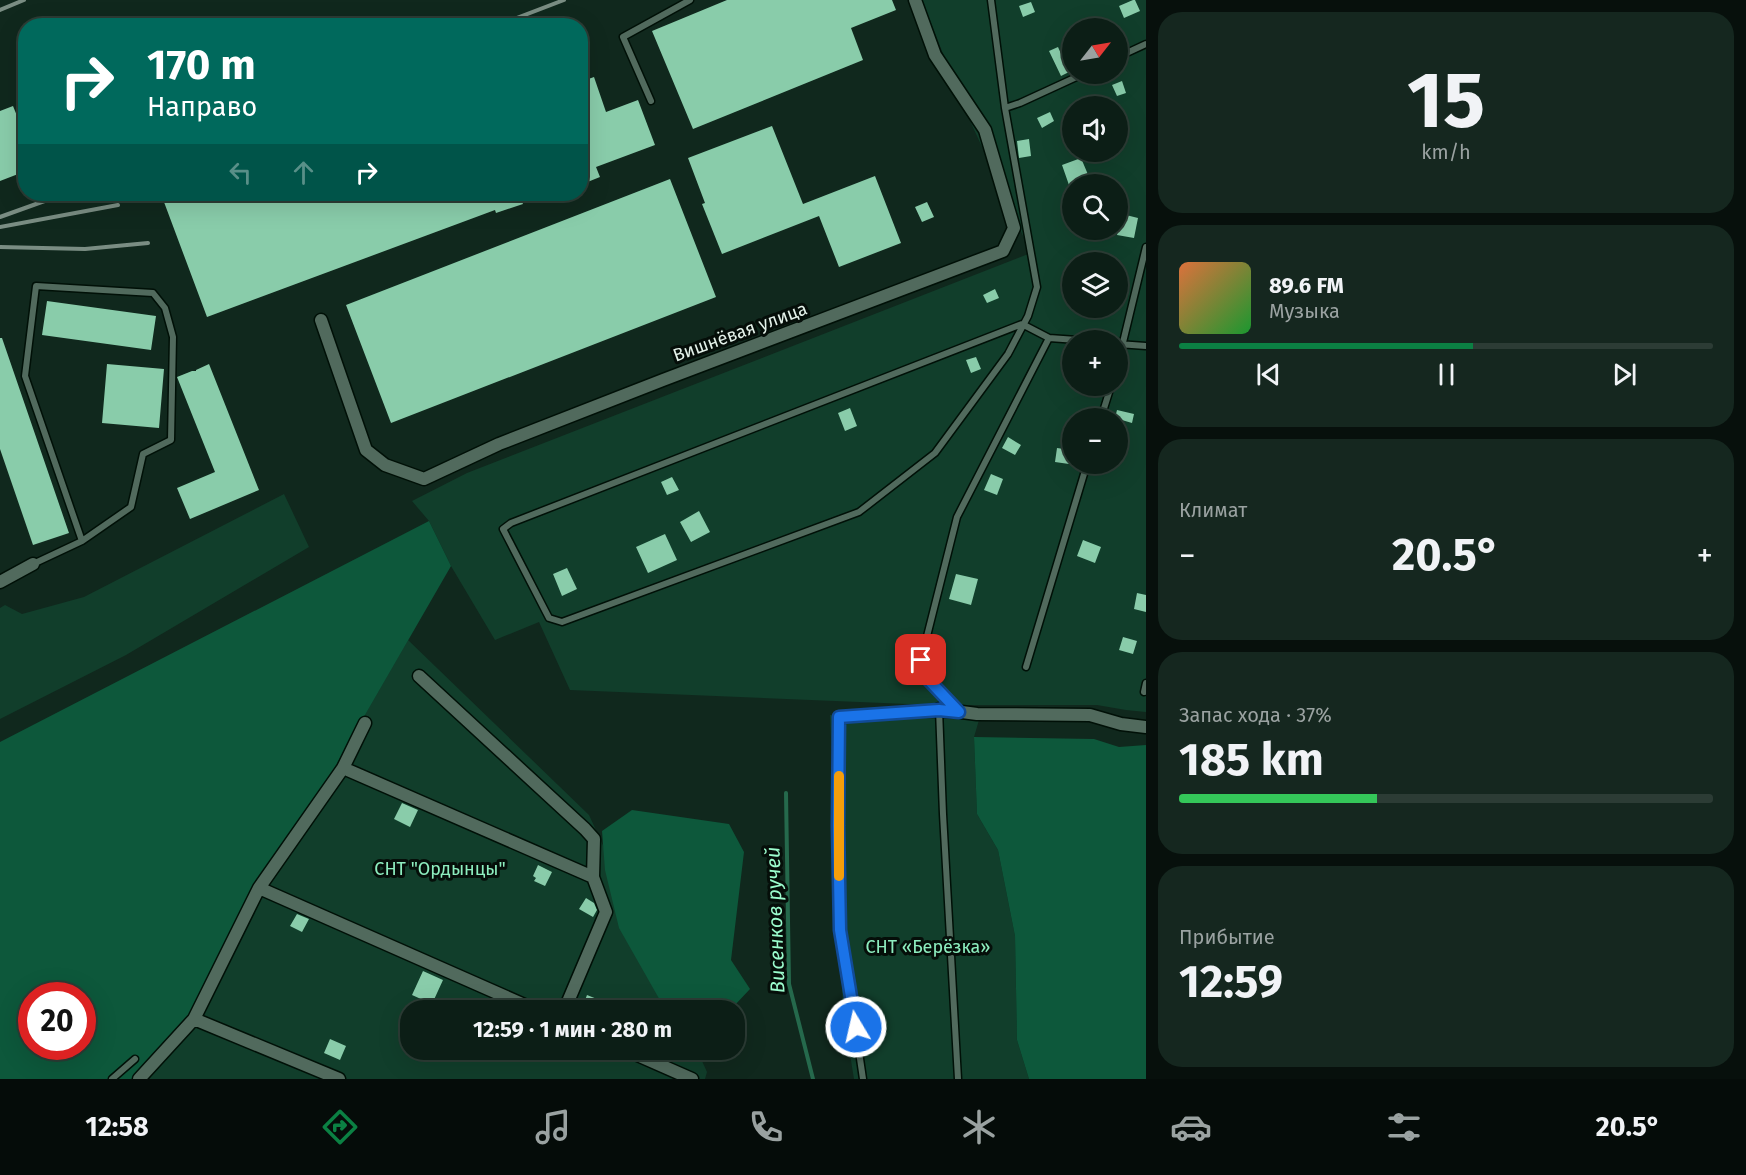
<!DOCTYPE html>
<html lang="ru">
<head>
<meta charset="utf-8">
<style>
  :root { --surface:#0c1e16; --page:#15271f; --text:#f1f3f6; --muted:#9aa2a1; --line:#2c3c35; --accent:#0b8043 }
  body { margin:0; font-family:"Fira Sans",sans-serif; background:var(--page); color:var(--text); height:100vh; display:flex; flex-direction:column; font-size:22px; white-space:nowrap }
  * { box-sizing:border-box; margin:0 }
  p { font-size:20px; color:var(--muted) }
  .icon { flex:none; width:33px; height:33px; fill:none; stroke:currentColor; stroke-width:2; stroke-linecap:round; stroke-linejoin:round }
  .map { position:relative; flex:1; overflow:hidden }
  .sheet { display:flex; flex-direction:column; gap:12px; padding:12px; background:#07100c; width:600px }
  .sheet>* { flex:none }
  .top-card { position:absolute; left:18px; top:18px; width:570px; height:183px; border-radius:24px; box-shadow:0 6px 24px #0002,0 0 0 2px var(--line); background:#00695c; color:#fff; overflow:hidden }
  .needle { width:39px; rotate:59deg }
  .tools { position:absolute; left:1062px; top:18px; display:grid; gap:12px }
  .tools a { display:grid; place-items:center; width:66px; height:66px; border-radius:50%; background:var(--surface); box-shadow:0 6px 24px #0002,0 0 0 2px var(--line); font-size:30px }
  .speed { position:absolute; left:18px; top:982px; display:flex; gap:12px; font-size:30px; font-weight:700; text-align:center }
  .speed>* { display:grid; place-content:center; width:78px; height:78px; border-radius:50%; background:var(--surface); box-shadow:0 6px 24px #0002,0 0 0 2px var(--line); line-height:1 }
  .speed .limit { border:9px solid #d22; background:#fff; color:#111 }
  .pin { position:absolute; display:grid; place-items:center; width:51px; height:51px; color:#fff; margin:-26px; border-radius:12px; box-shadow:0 3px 9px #0006 }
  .me { position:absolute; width:66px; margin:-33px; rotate:351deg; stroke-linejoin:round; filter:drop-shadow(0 0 4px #0008) }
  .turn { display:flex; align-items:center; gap:21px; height:126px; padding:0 30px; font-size:27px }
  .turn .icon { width:78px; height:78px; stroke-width:2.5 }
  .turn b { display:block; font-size:42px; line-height:51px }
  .lanes { display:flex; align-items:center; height:57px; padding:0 30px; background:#0003; justify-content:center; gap:30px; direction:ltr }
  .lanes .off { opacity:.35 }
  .big { font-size:45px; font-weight:700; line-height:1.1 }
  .sheet .card { flex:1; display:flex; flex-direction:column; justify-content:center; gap:9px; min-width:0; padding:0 21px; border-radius:24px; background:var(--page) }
  .sheet .dial { align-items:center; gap:0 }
  .dial b { font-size:78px; line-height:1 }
  .song { display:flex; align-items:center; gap:18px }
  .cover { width:72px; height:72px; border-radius:9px; background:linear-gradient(135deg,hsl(20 70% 55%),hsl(130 70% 35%)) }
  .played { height:6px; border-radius:3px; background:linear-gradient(90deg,var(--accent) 55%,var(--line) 55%) }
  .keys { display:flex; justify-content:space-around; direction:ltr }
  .heat { display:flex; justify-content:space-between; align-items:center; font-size:33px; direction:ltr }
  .charge { height:9px; border-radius:4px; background:linear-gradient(90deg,#34c759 37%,var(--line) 0) }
  .trip { position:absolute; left:400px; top:1000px; width:345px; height:60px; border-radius:24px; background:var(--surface); box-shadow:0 6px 24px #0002,0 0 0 2px var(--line); font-weight:700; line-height:60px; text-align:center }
  .tab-bar { display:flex; height:96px; justify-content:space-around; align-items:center; background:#050c09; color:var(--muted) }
  .tab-bar .icon { width:42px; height:42px }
  .tab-bar .active { color:var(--accent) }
  .tab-bar b { font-size:27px; color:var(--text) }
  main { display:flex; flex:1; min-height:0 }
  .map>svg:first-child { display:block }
  .green { fill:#113e2b; fill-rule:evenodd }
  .forest { fill:#0d583b; fill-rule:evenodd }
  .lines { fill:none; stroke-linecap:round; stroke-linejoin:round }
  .stream { stroke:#25694c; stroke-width:4 }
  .building { fill:#89ccaa }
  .service-casing { stroke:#001007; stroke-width:9 }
  .minor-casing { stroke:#001007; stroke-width:15 }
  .service { stroke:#516a5d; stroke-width:6 }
  .minor { stroke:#516a5d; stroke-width:12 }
  .rail { stroke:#7a8d83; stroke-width:4 }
  .route-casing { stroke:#114b97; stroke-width:15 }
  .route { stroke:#1a73e8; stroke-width:10 }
  .slow { stroke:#f59e0b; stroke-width:10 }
  .labels { text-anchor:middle; stroke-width:6; stroke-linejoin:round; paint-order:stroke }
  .street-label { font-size:18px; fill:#e4f2ea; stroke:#050e09 }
  .park-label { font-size:18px; fill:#8deebf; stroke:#050e09 }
  .water-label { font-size:20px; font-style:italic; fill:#9bfccd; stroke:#050e09 }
</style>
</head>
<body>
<main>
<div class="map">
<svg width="1146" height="1079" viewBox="0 0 1146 1079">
  <rect width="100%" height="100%" fill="#10281d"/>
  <!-- green -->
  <path class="green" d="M922,0H1146V712L1126,710L1097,705H932L570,690L539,622L495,640L451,566L429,521L412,501L467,473L1031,253L965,110ZM1072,28H1118V74H1072ZM1072,106H1118V152H1072ZM1072,184H1118V230H1072ZM1072,262H1118V308H1072ZM1072,340H1118V386H1072ZM1072,418H1118V464H1072Z
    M284,494L309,547L126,655L0,719V608L5,605L22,614L84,597Z
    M408,640L589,815L679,1011H411V1050H697L707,1072L705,1079H133L182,1032Z
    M830,715L979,720L974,737L977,814L998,850L1015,936L1017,1040L1029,1079H854L843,1011Z"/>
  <!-- forest -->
  <path class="forest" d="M429,521L451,566L182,1032L133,1079H0V742ZM32,996H82V1047H32Z
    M974,737L1094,739L1119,747L1146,745V1079H1029L1017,1040L1015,936L998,850L977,814Z
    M632,810L729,824L744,852L731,960L750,989L734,1006L661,1002L619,928L605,870L602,831Z"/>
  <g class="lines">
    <!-- stream -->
    <path class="stream" d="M786,793L789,984L813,1079"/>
  </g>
  <!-- building -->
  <path class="building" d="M727,0H892L896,10L851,28L863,60L693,129L652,31Z
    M1133,0H1135L1140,11L1124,18L1119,6Z
    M1031,2L1035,12L1023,17L1019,6Z
    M1058,47L1069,72L1061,76L1049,51Z
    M594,77L606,112L638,100L655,145L596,167L600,177L580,185V82Z
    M1122,81L1126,93L1117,96L1112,85Z
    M13,106L26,138V171L0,181V111Z
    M1050,112L1054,121L1042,128L1037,118Z
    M772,126L803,204L875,176L901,243L839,267L819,216L722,254L702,204L705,203L688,158Z
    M1029,139L1031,156L1019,158L1017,141Z
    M1081,158L1089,177L1069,185L1062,165Z
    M670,179L716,297L391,423L346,305Z
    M161,194H519L523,204L496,213L495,210L207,317Z
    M927,202L934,217L922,222L915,207Z
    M1122,214L1138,218L1134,238L1117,235Z
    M995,289L999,298L987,303L983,295Z
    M47,301L156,316L151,350L42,335Z
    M1082,308H1110L1108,317L1081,312Z
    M0,338H2L69,533L33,545L0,449Z
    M976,357L981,369L971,373L966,360Z
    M107,364L164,369L159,428L102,423Z
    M209,364L259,490L190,519L177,488L215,472L177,377L192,371H196V370Z
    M850,408L857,426L845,431L838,413Z
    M1117,410L1134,414L1132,423L1115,418Z
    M1008,437L1021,445L1015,455L1002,448Z
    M1057,448L1071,450L1069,464L1055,462Z
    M991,474L1003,479L997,495L984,490Z
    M672,477L679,490L667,495L661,482Z
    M699,511L710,532L691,542L680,522Z
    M665,534L677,560L648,573L636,547Z
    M1083,540L1101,547L1095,563L1077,556Z
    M567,568L577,589L562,596L553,574Z
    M956,574L978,579L971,605L949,599Z
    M1137,593L1146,595V612L1134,609Z
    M1123,637L1137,641L1133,654L1119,650Z
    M402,803L418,810L410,827L394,819Z
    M538,865L552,872L545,886L534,881L536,878L533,876Z
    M586,898L594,903L597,910L593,917L579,909Z
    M297,914L309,919L302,932L290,926Z
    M423,971L443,980L432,1004L412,995Z
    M587,995L602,1001L598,1011H581Z
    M330,1039L346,1046L340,1060L324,1053Z"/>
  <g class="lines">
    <defs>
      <path id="service" d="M991,0L1005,108L1037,287L1028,316L1008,354L935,453L859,512L562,622L549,618L503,529L511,523L1022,324L1049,338
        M1118,57L1146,44
        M651,101L623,37L690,0
        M1005,108L1020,103L1083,74
        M1118,344L1146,346
        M1118,363L1146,247
        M1101,418L1111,386
        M33,564L82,541L131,507L143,454L171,440L173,337L165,308L153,293L36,286L25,376L82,541
        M1026,667L1087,464
        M1144,692L1146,683
        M957,710L923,674L921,660L957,517L1049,338L1077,340
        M112,1079L135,1059
        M863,1079L841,930L838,826L839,717L939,709L943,814L958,1079"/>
      <path id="minor" d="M321,320L366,450L385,465L424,479L499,444L663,380L1003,251L1014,228L985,130L935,55L915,0
        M0,582L33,564
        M419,676L585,829L594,839L593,877
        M939,709L977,714L1090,715L1121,724L1146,727
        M343,768L593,877L606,912L564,1011
        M259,888L538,1011
        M194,1019L339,1079
        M626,1050L692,1079
        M139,1079L194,1019L259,888L343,768L365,723"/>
    </defs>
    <!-- service casing -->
    <use href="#service" class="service-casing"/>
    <!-- minor casing -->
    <use href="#minor" class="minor-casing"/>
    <!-- service -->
    <use href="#service" class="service"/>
    <!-- minor -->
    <use href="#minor" class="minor"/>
    <!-- rail -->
    <path class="rail" d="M0,10L24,0
      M496,26L564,0
      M0,217L64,194
      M0,227L118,205
      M0,247L85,249L148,243"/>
  </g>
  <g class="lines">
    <defs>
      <path id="route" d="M856,1027L840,930L838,826L839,717L939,710L959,712L923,674L921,660"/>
    </defs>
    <!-- route casing -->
    <use href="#route" class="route-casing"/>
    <!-- route -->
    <use href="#route" class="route"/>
    <!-- slow -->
    <path class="slow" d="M839,776V876"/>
  </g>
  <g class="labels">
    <!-- street labels -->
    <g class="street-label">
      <text transform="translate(740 332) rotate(-20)" y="6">Вишнёвая улица</text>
    </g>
    <!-- park labels -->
    <g class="park-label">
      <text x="440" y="875">СНТ "Ордынцы"</text>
      <text x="928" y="953">СНТ «Берёзка»</text>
    </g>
    <!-- water labels -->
    <g class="water-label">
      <text transform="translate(775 920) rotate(-92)" y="7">Висенков ручей</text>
    </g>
  </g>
</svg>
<div class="tools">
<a><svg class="needle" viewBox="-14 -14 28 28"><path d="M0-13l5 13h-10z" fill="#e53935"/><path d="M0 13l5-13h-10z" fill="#9aa2a1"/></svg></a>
<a><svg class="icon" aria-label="sound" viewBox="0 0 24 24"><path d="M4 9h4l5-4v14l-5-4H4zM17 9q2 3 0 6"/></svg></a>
<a><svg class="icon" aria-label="search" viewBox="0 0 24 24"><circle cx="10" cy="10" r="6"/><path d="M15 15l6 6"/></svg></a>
<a><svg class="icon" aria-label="layers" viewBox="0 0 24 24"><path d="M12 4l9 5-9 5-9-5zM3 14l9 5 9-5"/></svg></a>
<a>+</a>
<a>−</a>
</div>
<div class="speed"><div class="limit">20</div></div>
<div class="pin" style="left:921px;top:660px;background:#d93025"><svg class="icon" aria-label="arrive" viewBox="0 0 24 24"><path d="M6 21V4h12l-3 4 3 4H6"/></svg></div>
<svg class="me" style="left:856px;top:1027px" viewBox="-20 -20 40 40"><circle r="17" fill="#1a73e8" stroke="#fff" stroke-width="3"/><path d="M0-11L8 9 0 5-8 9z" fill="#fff"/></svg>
<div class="trip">12:59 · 1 мин · 280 m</div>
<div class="top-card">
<div class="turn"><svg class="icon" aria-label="right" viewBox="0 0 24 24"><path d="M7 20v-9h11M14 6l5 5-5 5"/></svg><div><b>170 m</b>Направо</div></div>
<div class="lanes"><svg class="icon off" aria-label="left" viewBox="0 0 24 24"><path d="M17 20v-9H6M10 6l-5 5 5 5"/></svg><svg class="icon off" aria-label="ahead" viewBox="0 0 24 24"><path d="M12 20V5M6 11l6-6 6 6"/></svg><svg class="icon" aria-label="right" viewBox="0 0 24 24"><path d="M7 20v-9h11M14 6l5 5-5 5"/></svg></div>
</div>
</div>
<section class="sheet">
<div class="card dial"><b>15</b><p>km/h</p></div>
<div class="card">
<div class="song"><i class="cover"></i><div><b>89.6 FM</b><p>Музыка</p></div></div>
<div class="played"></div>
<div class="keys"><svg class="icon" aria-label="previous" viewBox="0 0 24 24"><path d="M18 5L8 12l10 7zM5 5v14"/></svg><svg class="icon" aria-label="pause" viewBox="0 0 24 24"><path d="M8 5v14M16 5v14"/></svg><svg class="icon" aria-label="next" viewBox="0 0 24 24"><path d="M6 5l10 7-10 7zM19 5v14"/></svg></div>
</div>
<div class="card"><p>Климат</p>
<div class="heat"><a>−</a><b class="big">20.5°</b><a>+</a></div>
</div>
<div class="card"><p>Запас хода · 37%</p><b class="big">185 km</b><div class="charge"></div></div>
<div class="card"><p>Прибытие</p><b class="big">12:59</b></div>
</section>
</main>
<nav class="tab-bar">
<b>12:58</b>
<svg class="icon active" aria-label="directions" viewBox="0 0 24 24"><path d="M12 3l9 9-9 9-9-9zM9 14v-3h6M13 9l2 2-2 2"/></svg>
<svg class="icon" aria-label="music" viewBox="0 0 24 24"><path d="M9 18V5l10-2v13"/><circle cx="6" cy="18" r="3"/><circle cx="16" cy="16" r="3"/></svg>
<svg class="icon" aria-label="phone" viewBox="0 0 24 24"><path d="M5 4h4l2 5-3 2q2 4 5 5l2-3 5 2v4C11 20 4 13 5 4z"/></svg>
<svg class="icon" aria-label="climate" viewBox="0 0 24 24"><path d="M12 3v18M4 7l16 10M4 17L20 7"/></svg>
<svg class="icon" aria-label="car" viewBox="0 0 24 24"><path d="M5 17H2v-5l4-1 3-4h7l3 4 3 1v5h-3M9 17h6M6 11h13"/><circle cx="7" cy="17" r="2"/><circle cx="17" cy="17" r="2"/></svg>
<svg class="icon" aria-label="filters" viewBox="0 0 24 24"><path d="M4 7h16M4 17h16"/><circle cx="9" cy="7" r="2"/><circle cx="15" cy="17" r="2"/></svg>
<b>20.5°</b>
</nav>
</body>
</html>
